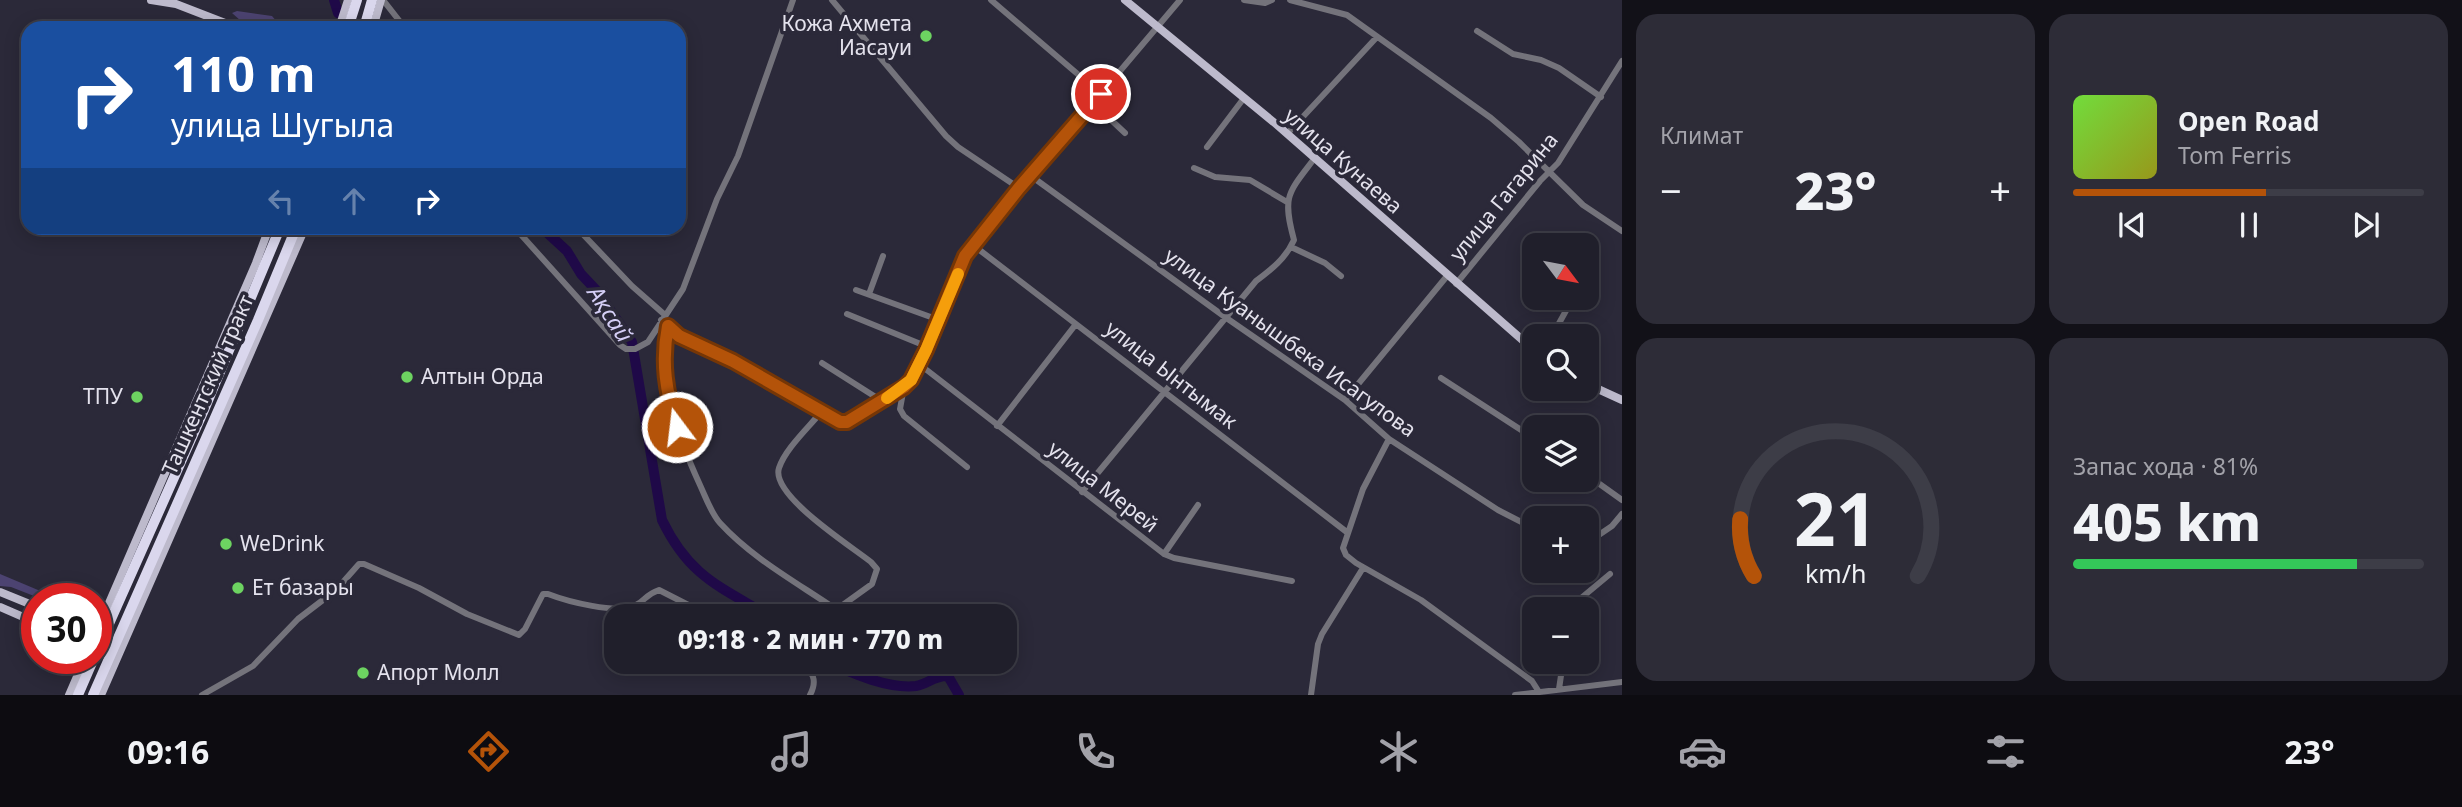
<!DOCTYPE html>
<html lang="ru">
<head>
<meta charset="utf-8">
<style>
  :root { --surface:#201f2b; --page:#2d2c37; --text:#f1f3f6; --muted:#a2a2a9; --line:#3d3d47; --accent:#b45309 }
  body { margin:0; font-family:"Noto Sans",sans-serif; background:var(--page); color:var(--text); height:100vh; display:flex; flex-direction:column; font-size:26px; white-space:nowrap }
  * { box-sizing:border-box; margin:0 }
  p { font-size:23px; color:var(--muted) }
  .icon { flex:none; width:38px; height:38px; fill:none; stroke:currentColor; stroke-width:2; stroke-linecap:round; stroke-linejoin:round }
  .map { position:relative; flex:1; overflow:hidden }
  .sheet { display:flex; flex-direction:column; gap:14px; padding:14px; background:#121118; width:840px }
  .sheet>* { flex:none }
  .banner { position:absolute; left:21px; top:21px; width:665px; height:214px; border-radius:21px; box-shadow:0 4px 18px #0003,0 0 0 2px var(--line); background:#1a4fa0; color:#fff; overflow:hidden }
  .needle { width:46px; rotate:122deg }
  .tools { position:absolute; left:1522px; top:233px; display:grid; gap:14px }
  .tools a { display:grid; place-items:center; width:77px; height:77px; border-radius:14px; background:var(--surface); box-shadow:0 4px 18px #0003,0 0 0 2px var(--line); font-size:35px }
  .speed { position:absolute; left:21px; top:583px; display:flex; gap:14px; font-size:35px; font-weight:700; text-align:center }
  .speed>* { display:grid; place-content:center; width:91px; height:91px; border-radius:50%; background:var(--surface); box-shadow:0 4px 18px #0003,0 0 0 2px var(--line); line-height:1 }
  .speed .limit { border:10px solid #d22; background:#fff; color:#111 }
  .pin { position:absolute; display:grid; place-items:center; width:60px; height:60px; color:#fff; margin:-30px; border:4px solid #fff; border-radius:50%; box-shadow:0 2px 7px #0007 }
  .me { position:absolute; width:77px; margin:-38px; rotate:345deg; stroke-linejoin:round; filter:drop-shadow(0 0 5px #0008) }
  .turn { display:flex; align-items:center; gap:24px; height:147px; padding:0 35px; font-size:32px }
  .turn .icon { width:91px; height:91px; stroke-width:2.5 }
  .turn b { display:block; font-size:49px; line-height:60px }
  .lanes { display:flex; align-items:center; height:66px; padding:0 35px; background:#0003; justify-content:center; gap:35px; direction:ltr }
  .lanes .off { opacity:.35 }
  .big { font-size:52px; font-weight:800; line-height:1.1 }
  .sheet .tile { flex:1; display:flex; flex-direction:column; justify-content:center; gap:10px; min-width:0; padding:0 24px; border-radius:21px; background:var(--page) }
  .sheet .dial { align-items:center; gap:0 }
  .dial svg { height:182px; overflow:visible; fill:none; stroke:var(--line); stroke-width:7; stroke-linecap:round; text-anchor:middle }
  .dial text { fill:var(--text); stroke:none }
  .song { display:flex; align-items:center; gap:21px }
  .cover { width:84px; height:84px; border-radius:10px; background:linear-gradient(135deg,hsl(100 70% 55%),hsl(60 70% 35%)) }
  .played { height:7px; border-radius:4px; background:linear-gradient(90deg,var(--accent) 55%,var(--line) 55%) }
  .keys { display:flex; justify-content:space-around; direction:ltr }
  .heat { display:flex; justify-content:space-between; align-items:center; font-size:38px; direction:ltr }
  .charge { height:10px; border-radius:5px; background:linear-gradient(90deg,#34c759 81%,var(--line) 0) }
  .sheet .tiles { flex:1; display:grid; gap:14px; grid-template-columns:repeat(2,1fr) }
  .trip { position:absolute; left:604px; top:604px; width:413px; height:70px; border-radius:21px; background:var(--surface); box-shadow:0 4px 18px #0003,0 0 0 2px var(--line); font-weight:800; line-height:70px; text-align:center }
  .dock { display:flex; height:112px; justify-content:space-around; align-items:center; background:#0d0c11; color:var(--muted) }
  .dock .icon { width:49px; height:49px }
  .dock .selected { color:var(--accent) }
  .dock b { font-size:32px; color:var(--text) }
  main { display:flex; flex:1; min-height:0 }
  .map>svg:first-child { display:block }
  .green { fill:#4c4371 }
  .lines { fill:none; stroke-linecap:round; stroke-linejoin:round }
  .river { stroke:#1f0948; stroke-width:10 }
  .minor { stroke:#74737b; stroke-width:6 }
  .major { stroke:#bdbacc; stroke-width:8 }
  .highway { stroke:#dad7ed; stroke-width:10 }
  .route-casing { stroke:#753606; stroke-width:18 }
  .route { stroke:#b45309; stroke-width:12 }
  .slow { stroke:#f59e0b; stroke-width:12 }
  .poi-dot { fill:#6dd361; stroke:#2b2939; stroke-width:2.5 }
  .labels { text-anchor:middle; stroke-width:7; stroke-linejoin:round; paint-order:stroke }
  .poi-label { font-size:21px; fill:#e4e2ed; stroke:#2b2939; text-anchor:start }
  .street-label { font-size:21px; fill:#e4e2ed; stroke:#2b2939 }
  .water-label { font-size:23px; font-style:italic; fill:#d5cff6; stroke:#2b2939 }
</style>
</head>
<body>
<main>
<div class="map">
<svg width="1622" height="695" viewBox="0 0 1622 695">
  <rect width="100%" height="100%" fill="#2b2939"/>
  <!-- green -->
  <path class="green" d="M237,11L272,16L278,23L273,28C264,28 250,26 245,19L241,21L232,13Z
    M0,574L57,598L33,601L34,596L11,587L0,586Z"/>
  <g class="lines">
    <!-- river -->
    <path class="river" d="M334,0L338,13
      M542,228L567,251L581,274L597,291L632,342L662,520C689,576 719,586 769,616
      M830,662C851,674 890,689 916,686C928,684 935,675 948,676L959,695"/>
    <!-- minor -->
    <path class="minor" d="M383,0L405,28
      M832,0L946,136L958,147L1019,188
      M991,0L1101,94
      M1244,0L1265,3L1272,0
      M1290,0L1347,15L1491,118L1519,142L1583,205L1622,231
      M1477,31L1513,54L1541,60L1559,68L1601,97
      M1093,103L1125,133
      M1287,134L1376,38
      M1207,147L1244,98
      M1194,168L1215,177L1250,180L1287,202
      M1031,176L1225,317L1345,400L1389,439L1498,510L1535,529
      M515,228L620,345L626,349H635L648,342L683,289L717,199L738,156L793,0
      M577,228L632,286L665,315
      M973,245L1348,533
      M1291,247L1325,263L1341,276
      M1456,284L1540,181L1558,163L1622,61
      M856,290L939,320
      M869,294L883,256
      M847,314L928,347
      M661,320L679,336L733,361L840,422H847L893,395L911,380L928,347L965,256L973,245L1180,0
      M668,326C658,382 677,435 700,485C706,498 711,513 720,523C751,557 794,581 831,606L840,607L872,584L877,569L871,562C851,546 770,495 779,468C785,449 809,427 822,411
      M1552,336L1573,298
      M822,363L874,396L879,403
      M919,364L1164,554L1174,558L1292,581
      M1441,378L1535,439
      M904,387L900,409L904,416L967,467
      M1345,400L1447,276
      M997,426L1076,324
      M1389,439L1363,489L1343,548L1346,555L1356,563L1421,600L1532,681L1539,692
      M1587,475L1622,500
      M1082,492L1256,281C1271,270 1286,258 1294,240C1282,196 1288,193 1314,159
      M1587,543L1612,526L1622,514
      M1164,554L1198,505
      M1576,609L1580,599L1610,574
      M799,662C813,671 818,680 810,695
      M1559,689L1563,662
      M202,695L253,666L298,619L336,590L359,564H364L419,588L467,614L519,635L525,629L543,594H548C566,601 618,615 636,605C646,600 645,595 659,590L710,616
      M1311,695L1318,644L1322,634L1363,568
      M1515,695L1622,682"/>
    <!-- major -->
    <path class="major" d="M151,0L176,4L238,28
      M1125,0L1276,124L1535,351
      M339,28L348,0
      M373,28L381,0
      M1587,384L1622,400
      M0,592L37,607
      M0,607L37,623
      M96,633L256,263L269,228
      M69,695L85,658
      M101,695L305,228"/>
    <!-- highway -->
    <path class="highway" d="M348,28L357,0
      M364,28L372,0
      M96,653L204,410L280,228
      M78,695L94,658
      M93,695L258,320L296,228"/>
  </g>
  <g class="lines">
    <defs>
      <path id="route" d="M677,427C666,392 661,362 668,326L679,336L733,361L840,422H847L904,387L911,380L926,350L965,256L1019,188L1101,94"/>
    </defs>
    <!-- route casing -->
    <use href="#route" class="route-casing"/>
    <!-- route -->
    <use href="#route" class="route"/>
    <!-- slow -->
    <path class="slow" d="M887,398L911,380L926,350L958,274"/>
  </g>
  <!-- markers -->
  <g class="poi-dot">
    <circle cx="926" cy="36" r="7"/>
    <circle cx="407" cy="377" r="7"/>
    <circle cx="137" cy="397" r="7"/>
    <circle cx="226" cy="544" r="7"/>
    <circle cx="238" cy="588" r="7"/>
    <circle cx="363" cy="673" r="7"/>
  </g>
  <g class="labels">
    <!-- poi labels -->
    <g class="poi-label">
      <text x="912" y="31" text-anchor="end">Кожа Ахмета<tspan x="912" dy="24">Иасауи</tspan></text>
      <text x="421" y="384">Алтын Орда</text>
      <text x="123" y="404" text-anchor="end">ТПУ</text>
      <text x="240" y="551">WeDrink</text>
      <text x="252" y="595">Ет базары</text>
      <text x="377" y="680">Апорт Молл</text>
    </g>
    <!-- street labels -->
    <g class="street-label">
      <text transform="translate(1343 161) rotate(41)" y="7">улица Кунаева</text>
      <text transform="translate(1504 197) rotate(-51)" y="7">улица Гагарина</text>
      <text transform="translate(1290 343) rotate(36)" y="7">улица Куанышбека Исагулова</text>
      <text transform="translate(1171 375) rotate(38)" y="7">улица Ынтымак</text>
      <text transform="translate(208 385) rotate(-66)" y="7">Ташкентский тракт</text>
      <text transform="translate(1103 487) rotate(38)" y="7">улица Мерей</text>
    </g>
    <!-- water labels -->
    <g class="water-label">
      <text transform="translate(610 314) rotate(57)" y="8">Ақсай</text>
    </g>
  </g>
</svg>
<div class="tools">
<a><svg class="needle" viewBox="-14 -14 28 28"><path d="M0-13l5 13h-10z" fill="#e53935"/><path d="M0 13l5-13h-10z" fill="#a2a2a9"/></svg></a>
<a><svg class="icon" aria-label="search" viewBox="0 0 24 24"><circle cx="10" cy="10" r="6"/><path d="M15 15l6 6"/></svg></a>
<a><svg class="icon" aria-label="layers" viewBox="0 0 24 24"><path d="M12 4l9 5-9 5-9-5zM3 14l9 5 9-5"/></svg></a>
<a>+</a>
<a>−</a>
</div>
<div class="speed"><div class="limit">30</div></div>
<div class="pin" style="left:1101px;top:94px;background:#d93025"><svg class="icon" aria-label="arrive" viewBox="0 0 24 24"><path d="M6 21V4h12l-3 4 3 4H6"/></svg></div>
<svg class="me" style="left:677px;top:427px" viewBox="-20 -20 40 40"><circle r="17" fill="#b45309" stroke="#fff" stroke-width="3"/><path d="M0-11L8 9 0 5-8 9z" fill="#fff"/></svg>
<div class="trip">09:18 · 2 мин · 770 m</div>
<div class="banner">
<div class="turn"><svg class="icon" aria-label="right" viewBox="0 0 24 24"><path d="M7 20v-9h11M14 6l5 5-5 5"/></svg><div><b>110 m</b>улица Шугыла</div></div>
<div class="lanes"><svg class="icon off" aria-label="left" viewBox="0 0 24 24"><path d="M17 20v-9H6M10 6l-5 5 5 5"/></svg><svg class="icon off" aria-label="ahead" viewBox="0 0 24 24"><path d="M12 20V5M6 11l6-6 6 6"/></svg><svg class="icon" aria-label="right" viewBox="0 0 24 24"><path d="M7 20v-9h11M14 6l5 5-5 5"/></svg></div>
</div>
</div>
<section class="sheet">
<div class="tiles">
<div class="tile"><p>Климат</p>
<div class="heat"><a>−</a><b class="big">23°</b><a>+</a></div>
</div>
<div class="tile">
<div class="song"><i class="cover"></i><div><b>Open Road</b><p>Tom Ferris</p></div></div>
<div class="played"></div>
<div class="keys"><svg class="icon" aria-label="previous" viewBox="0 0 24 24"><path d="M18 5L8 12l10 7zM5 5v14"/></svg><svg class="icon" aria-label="pause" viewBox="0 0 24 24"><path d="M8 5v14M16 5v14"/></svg><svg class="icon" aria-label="next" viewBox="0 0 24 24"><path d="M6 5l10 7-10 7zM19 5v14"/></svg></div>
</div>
<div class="tile dial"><svg viewBox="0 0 100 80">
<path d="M14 69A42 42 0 1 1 86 69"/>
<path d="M14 69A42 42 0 0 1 8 44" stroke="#b45309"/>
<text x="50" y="56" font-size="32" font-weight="700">21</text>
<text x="50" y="72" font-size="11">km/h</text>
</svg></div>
<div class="tile"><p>Запас хода · 81%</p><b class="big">405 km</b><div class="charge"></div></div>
</div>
</section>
</main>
<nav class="dock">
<b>09:16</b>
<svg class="icon selected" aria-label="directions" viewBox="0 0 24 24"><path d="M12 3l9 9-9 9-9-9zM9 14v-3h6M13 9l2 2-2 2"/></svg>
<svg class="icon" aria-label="music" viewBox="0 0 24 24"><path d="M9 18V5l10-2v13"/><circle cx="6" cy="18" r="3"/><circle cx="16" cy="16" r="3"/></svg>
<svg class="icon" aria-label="phone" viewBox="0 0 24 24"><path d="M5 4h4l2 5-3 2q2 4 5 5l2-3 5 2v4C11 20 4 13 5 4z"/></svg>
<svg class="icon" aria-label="climate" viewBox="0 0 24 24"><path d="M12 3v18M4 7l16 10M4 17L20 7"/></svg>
<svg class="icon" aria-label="car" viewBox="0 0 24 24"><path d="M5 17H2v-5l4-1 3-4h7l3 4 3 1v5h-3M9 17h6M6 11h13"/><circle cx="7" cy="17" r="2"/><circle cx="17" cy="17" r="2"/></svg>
<svg class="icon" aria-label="filters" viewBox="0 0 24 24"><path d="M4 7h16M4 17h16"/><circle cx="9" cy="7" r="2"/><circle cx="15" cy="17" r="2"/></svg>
<b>23°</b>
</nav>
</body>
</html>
